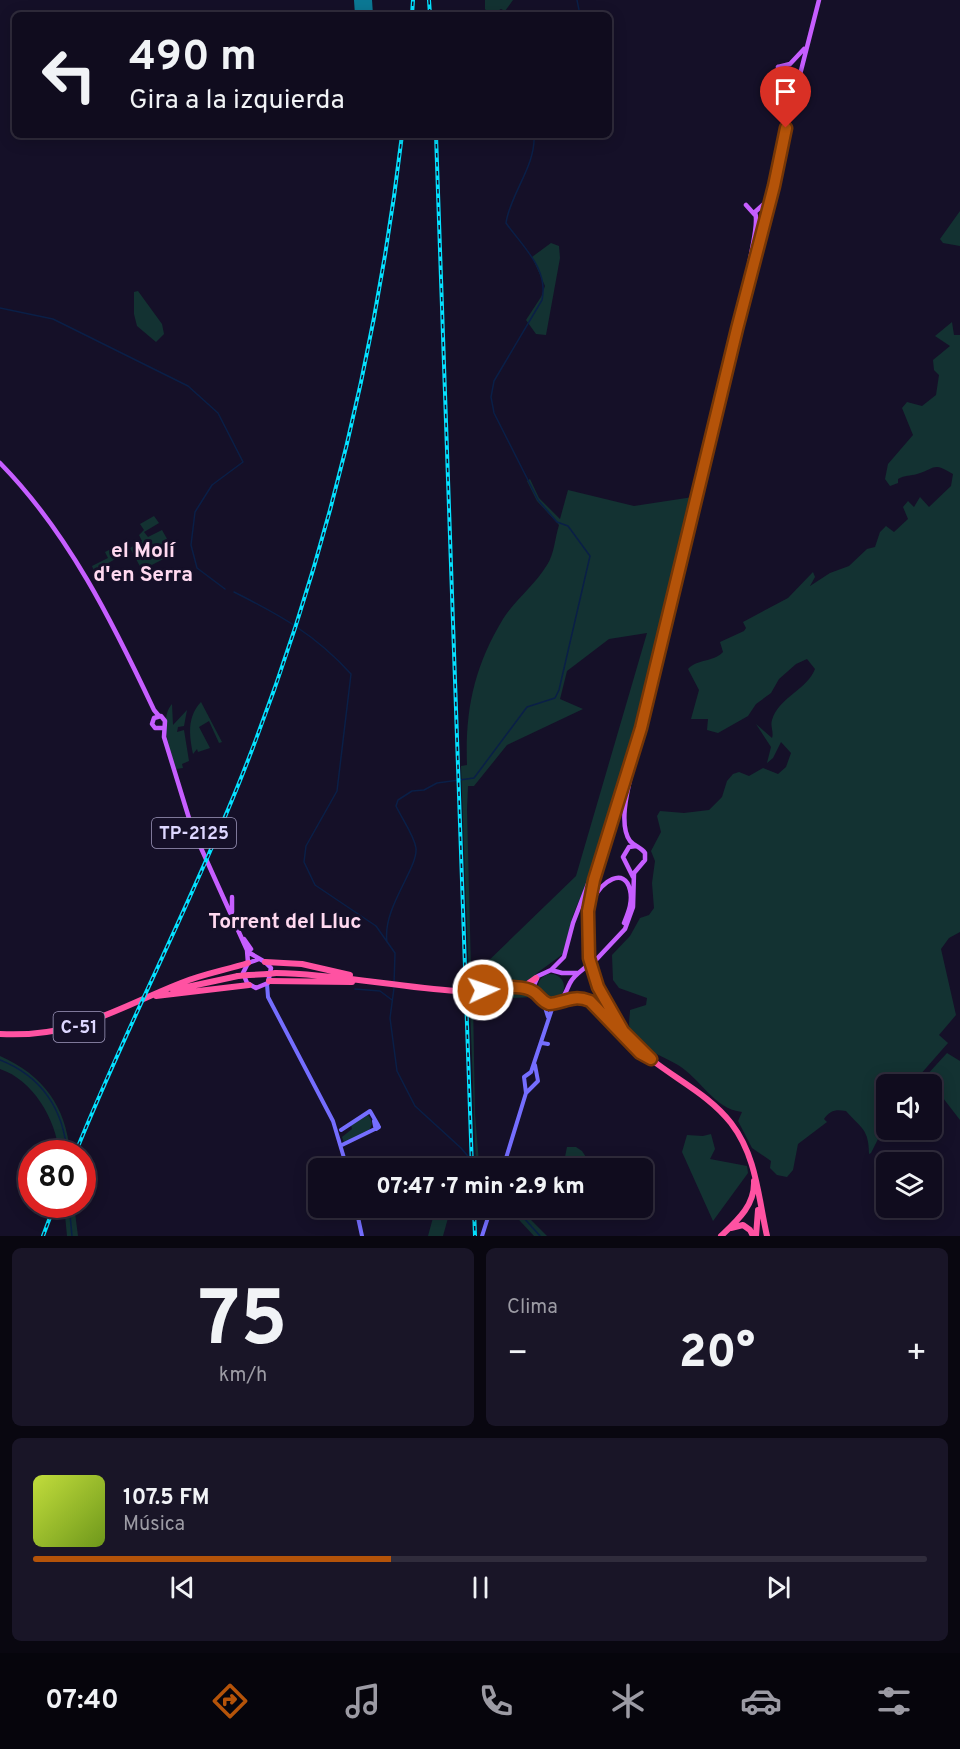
<!DOCTYPE html>
<html lang="es">
<head>
<meta charset="utf-8">
<style>
  :root { --surface:#100c1e; --page:#191527; --text:#f1f3f6; --muted:#9c9ba4; --line:#302c3c; --accent:#b45309 }
  body { margin:0; font-family:Overpass,sans-serif; background:var(--page); color:var(--text); height:100vh; display:flex; flex-direction:column; font-size:22px; white-space:nowrap }
  * { box-sizing:border-box; margin:0 }
  p { font-size:20px; color:var(--muted) }
  .icon { flex:none; width:33px; height:33px; fill:none; stroke:currentColor; stroke-width:2; stroke-linecap:round; stroke-linejoin:round }
  .map { position:relative; height:1236px; overflow:hidden }
  .drawer { display:flex; flex-direction:column; gap:12px; padding:12px; background:#090710; flex:1 }
  .drawer>* { flex:none }
  .top-card { position:absolute; left:12px; top:12px; width:600px; height:126px; border-radius:9px; box-shadow:0 3px 15px #0003,0 0 0 2px var(--line); background:#100c1e; color:var(--text); overflow:hidden }
  .tools { position:absolute; left:876px; top:1074px; display:grid; gap:12px }
  .tools a { display:grid; place-items:center; width:66px; height:66px; border-radius:9px; background:var(--surface); box-shadow:0 3px 15px #0003,0 0 0 2px var(--line); font-size:30px }
  .speed { position:absolute; left:18px; top:1140px; display:flex; gap:12px; font-size:30px; font-weight:700; text-align:center }
  .speed>* { display:grid; place-content:center; width:78px; height:78px; border-radius:50%; background:var(--surface); box-shadow:0 3px 15px #0003,0 0 0 2px var(--line); line-height:1 }
  .speed .limit { border:9px solid #d22; background:#fff; color:#111 }
  .pin { position:absolute; display:grid; place-items:center; width:51px; height:51px; color:#fff; margin:-62px -26px; border-radius:50% 50% 50% 0; rotate:-45deg; box-shadow:0 0 6px #0007 }
  .pin .icon { rotate:45deg }
  .me { position:absolute; width:66px; margin:-33px; rotate:87deg; stroke-linejoin:round; filter:drop-shadow(0 0 4px #0008) }
  .turn { display:flex; align-items:center; gap:21px; height:126px; padding:0 18px; font-size:27px }
  .turn .icon { width:78px; height:78px; stroke-width:2.5 }
  .turn b { display:block; font-size:42px; line-height:51px }
  .big { font-size:45px; font-weight:800; line-height:1.1 }
  .drawer .tile { flex:1; display:flex; flex-direction:column; justify-content:center; gap:9px; min-width:0; padding:0 21px; border-radius:9px; background:var(--page) }
  .drawer .dial { align-items:center; gap:0 }
  .dial b { font-size:78px; line-height:1 }
  .song { display:flex; align-items:center; gap:18px }
  .cover { width:72px; height:72px; border-radius:9px; background:linear-gradient(135deg,hsl(70 70% 55%),hsl(80 70% 35%)) }
  .played { height:6px; border-radius:3px; background:linear-gradient(90deg,var(--accent) 40%,var(--line) 40%) }
  .keys { display:flex; justify-content:space-around; direction:ltr }
  .heat { display:flex; justify-content:space-between; align-items:center; font-size:33px; direction:ltr }
  .drawer .tiles { flex:1; display:grid; gap:12px; grid-template-columns:1fr 1fr }
  .tile:last-child { grid-column:span 2 }
  .trip { position:absolute; left:308px; top:1158px; width:345px; height:60px; border-radius:9px; background:var(--surface); box-shadow:0 3px 15px #0003,0 0 0 2px var(--line); font-weight:800; line-height:60px; text-align:center }
  .tab-bar { display:flex; height:96px; justify-content:space-around; align-items:center; background:#06050c; color:var(--muted) }
  .tab-bar .icon { width:42px; height:42px }
  .tab-bar .on { color:var(--accent) }
  .tab-bar b { font-size:27px; color:var(--text) }
  .map>svg:first-child { display:block }
  .green { fill:#133232; fill-rule:evenodd }
  .lines { fill:none; stroke-linecap:round; stroke-linejoin:round }
  .stream { stroke:#0a1f47; stroke-width:1.5 }
  .runway { stroke:#0c7894; stroke-width:18 }
  .secondary { stroke:#756eff; stroke-width:4 }
  .primary { stroke:#c65eff; stroke-width:4.5 }
  .highway { stroke:#ff52a2; stroke-width:6 }
  .rail-casing { stroke:#04e1ff; stroke-width:4 }
  .rail { stroke:#151028; stroke-width:1.5; stroke-dasharray:4.5; stroke-linecap:butt }
  .highway-bridge { stroke:#ff52a2; stroke-width:6 }
  .route-casing { stroke:#753606; stroke-width:15 }
  .route { stroke:#b45309; stroke-width:10 }
  .labels { text-anchor:middle; stroke-width:6; stroke-linejoin:round; paint-order:stroke }
  .shield { fill:#151028; stroke:#a19bbe; stroke-width:1.5 }
  .shield-label { font-size:18px; font-weight:bold; fill:#ddd7ff }
  .neighbourhood-label { font-size:21px; font-weight:bold; fill:#ffd9f0; stroke:#151028 }
</style>
</head>
<body>
<div class="map">
<svg width="960" height="1236" viewBox="0 0 960 1236">
  <rect width="100%" height="100%" fill="#151028"/>
  <!-- green -->
  <path class="green" d="M485,0H513L505,11L501,9L490,15L485,9Z
    M960,211V246L943,243L940,239Z
    M551,243L559,246L560,258L546,335L536,334L526,320L541,297L545,286L532,257Z
    M138,291L162,324L164,334L156,342L137,326L134,314V292Z
    M952,322L954,335H960V932L949,938L941,949L956,1015L939,1035L948,1043L912,1084H886V1123L871,1153L869,1154C869,1129 861,1128 846,1111C836,1109 830,1110 824,1119L827,1122L798,1144L793,1170L787,1177L777,1175L770,1168L771,1161L752,1148L738,1121L742,1112C714,1109 700,1078 678,1065C662,1055 637,1049 630,1029C628,1025 630,1015 630,1010L646,1005L647,998L619,988L613,980L612,955L630,936L640,918L649,915L654,908L652,883L655,861L651,851L661,832L657,816L660,811L684,813L709,810L722,797L727,781L733,774L739,772L749,776L763,768L778,774L786,767L791,753L781,742L773,758L767,763L771,747L756,724L772,738C774,732 770,726 772,720C779,697 807,690 815,669L807,659L796,664L779,679L771,693L756,704L748,716L718,733L707,730L708,719H691L699,690L688,669C699,658 712,663 723,652L720,642L744,631L746,628L743,622L788,598L813,572L815,577L810,586L830,573L849,566L867,549L875,547L880,532L886,526L894,532L908,519L903,507L908,501L914,507L920,497L929,507L951,486L953,474C932,462 937,468 917,474C910,476 905,475 898,479V483L890,486L885,479L888,464L913,435L902,408L907,402L922,406L936,395L939,375L934,370L933,360L950,346L935,336Z
    M530,479L539,498L560,519L568,490L634,506L693,497L637,715L636,732L590,874L573,915L563,954L537,973L530,988L543,1007L533,997L473,1000L475,1114L479,1163L484,1168H476L461,766L467,765C465,710 474,667 503,619C515,600 535,585 547,565C554,555 555,538 559,525L537,501L527,481ZM647,633L576,876L482,967L471,969L467,809L468,786H474L507,745L583,709L560,699L567,671L609,639Z
    M154,516L159,523L144,532L148,537L162,530L175,553L142,570L130,548L142,541L139,535L144,530L140,524Z
    M121,544L126,553L94,571L92,566L108,558L105,552Z
    M201,702L222,742L219,743L209,721L199,727L210,748L198,752L197,749L193,754C189,735 187,717 201,702Z
    M172,704L173,725L187,710L184,726L178,727L177,732L184,730L189,761L182,764L183,768L176,769C171,752 158,720 172,704Z
    M538 987a13 13 0 1 1 26 0a13 13 0 1 1-26 0Z
    M947,1053L960,1061V1120L926,1076Z
    M0,1056C43,1075 66,1106 70,1153H59C56,1119 33,1080 0,1069Z
    M368,1115C381,1131 356,1138 344,1143L342,1137L352,1129L351,1125Z
    M711,1134L715,1149L710,1159L747,1166L748,1173L713,1221L682,1152L687,1135L703,1136Z
    M567,1147H576L582,1151L593,1168H571L572,1158L565,1157Z
    M64,1205H74L78,1236H67Z
    M508,1208H519L547,1236H534Z
    M434,1214L448,1218L443,1236H428Z"/>
  <g class="lines">
    <!-- stream -->
    <path class="stream" d="M577,0L580,15
      M0,308L53,319L188,386L218,413L243,462L212,485L195,512L191,545L197,568L225,589
      M234,592C280,615 316,635 351,674L337,791L306,846L304,862L315,885L376,926L395,953L394,984
      M387,942C382,908 418,869 416,848C414,835 402,819 396,806L398,800L412,791L424,790L437,783L474,778L527,707L555,698L559,690L590,556L568,526L557,522L538,500L494,413L491,397L494,381L542,300C549,269 523,247 506,223C510,194 536,166 534,135
      M394,988L390,1018L397,1071L415,1106L461,1148L478,1168
      M355,989L380,991L392,1000
      M0,1060C41,1076 64,1109 67,1154
      M69,1204L72,1236
      M515,1208L540,1236"/>
    <!-- runway -->
    <path class="runway" d="M363,0L364,15"/>
    <!-- secondary -->
    <path class="secondary" d="M267,984L268,997L333,1121L347,1168
      M543,1001L548,1017
      M542,1043L548,1044
      M531,1072L554,1003
      M526,1093L538,1081L535,1065
      M374,1121L375,1126L379,1127L376,1129L375,1126
      M341,1130L370,1111L378,1125
      M342,1145L377,1128
      M503,1168L526,1093L524,1077L531,1072
      M356,1208L362,1236
      M482,1236L491,1208"/>
    <!-- primary -->
    <path class="primary" d="M778,67L790,64L804,49
      M778,67L791,78L795,88
      M781,149L819,0
      M746,205L755,215
      M761,230L773,180
      M745,293C745,273 760,226 755,212L765,203
      M0,463C68,532 113,623 154,710L159,716
      M164,728H155L152,724L154,718L161,716L165,721L164,737L192,828L247,950L248,963
      M610,825L641,728L737,329L774,186L782,146
      M633,877L623,857L629,847L636,846
      M232,897V912
      M594,899C600,882 625,866 630,890C633,902 628,913 624,923
      M244,939L251,949
      M248,952L265,962L271,968L268,983L256,988L247,983L243,973L248,963L259,959
      M593,963L625,929L633,907L634,873L645,860V853C641,847 634,846 630,841C617,823 630,781 634,762
      M587,966C581,971 573,976 570,983C564,995 563,1005 547,1003L536,994L534,985L538,976L551,970L564,957L573,923L601,850
      M551,970L562,973H577"/>
    <!-- highway -->
    <path class="highway" d="M589,958C585,907 597,871 612,823
      M265,962L302,964L350,975
      M592,969C604,1006 622,1036 652,1060C679,1081 710,1096 731,1123C757,1157 758,1197 767,1236
      M276,973C337,974 396,987 457,991
      M249,975L268,974
      M269,981L352,982
      M522,988L536,978
      M173,990L238,976
      M483,990L521,988L535,993
      M156,996L249,985
      M563,999L590,1001L620,1033
      M0,1034C75,1038 115,1009 181,983C203,974 226,970 248,963
      M731,1228L743,1225L750,1230L753,1236
      M721,1236C738,1220 755,1205 754,1181
      M756,1236L758,1210"/>
    <defs>
      <path id="rail" d="M429,0L430,15
        M412,15L413,0
        M436,135L472,1168
        M75,1154C127,1025 192,902 243,773C324,568 376,354 402,135
        M474,1208L475,1236
        M43,1236L55,1204"/>
    </defs>
    <!-- rail casing -->
    <use href="#rail" class="rail-casing"/>
    <!-- rail -->
    <use href="#rail" class="rail"/>
    <!-- highway-bridge -->
    <path class="highway-bridge" d="M589,958L592,969
      M268,974L276,973
      M238,976L249,975
      M457,991L483,990"/>
  </g>
  <g class="lines">
    <defs>
      <path id="route" d="M483,990C497,989 521,983 534,992C540,996 541,1001 549,1004C565,1003 572,994 590,1001L640,1053L651,1059L623,1031L598,987L589,958L588,911L594,880L641,728L737,329L774,186L786,128"/>
    </defs>
    <!-- route casing -->
    <use href="#route" class="route-casing"/>
    <!-- route -->
    <use href="#route" class="route"/>
  </g>
  <g class="labels">
    <!-- shield labels -->
    <g class="shield">
      <rect x="152" y="818" width="84" height="30" rx="4.5"/>
      <rect x="53.5" y="1012" width="51" height="30" rx="4.5"/>
    </g>
    <g class="shield-label">
      <text x="194" y="839">TP-2125</text>
      <text x="79" y="1033">C-51</text>
    </g>
    <!-- neighbourhood labels -->
    <g class="neighbourhood-label">
      <text x="143" y="557">el Molí<tspan x="143" dy="24">d'en Serra</tspan></text>
      <text x="285" y="928">Torrent del Lluc</text>
    </g>
  </g>
</svg>
<div class="tools">
<a><svg class="icon" aria-label="sound" viewBox="0 0 24 24"><path d="M4 9h4l5-4v14l-5-4H4zM17 9q2 3 0 6"/></svg></a>
<a><svg class="icon" aria-label="layers" viewBox="0 0 24 24"><path d="M12 4l9 5-9 5-9-5zM3 14l9 5 9-5"/></svg></a>
</div>
<div class="speed"><div class="limit">80</div></div>
<div class="pin" style="left:786px;top:128px;background:#d93025"><svg class="icon" aria-label="arrive" viewBox="0 0 24 24"><path d="M6 21V4h12l-3 4 3 4H6"/></svg></div>
<svg class="me" style="left:483px;top:990px" viewBox="-20 -20 40 40"><circle r="17" fill="#b45309" stroke="#fff" stroke-width="3"/><path d="M0-11L8 9 0 5-8 9z" fill="#fff"/></svg>
<div class="trip">07:47 · 7 min · 2.9 km</div>
<div class="top-card">
<div class="turn"><svg class="icon" aria-label="left" viewBox="0 0 24 24"><path d="M17 20v-9H6M10 6l-5 5 5 5"/></svg><div><b>490 m</b>Gira a la izquierda</div></div>
</div>
</div>
<section class="drawer">
<div class="tiles">
<div class="tile dial"><b>75</b><p>km/h</p></div>
<div class="tile"><p>Clima</p>
<div class="heat"><a>−</a><b class="big">20°</b><a>+</a></div>
</div>
<div class="tile">
<div class="song"><i class="cover"></i><div><b>107.5 FM</b><p>Música</p></div></div>
<div class="played"></div>
<div class="keys"><svg class="icon" aria-label="previous" viewBox="0 0 24 24"><path d="M18 5L8 12l10 7zM5 5v14"/></svg><svg class="icon" aria-label="pause" viewBox="0 0 24 24"><path d="M8 5v14M16 5v14"/></svg><svg class="icon" aria-label="next" viewBox="0 0 24 24"><path d="M6 5l10 7-10 7zM19 5v14"/></svg></div>
</div>
</div>
</section>
<nav class="tab-bar">
<b>07:40</b>
<svg class="icon on" aria-label="directions" viewBox="0 0 24 24"><path d="M12 3l9 9-9 9-9-9zM9 14v-3h6M13 9l2 2-2 2"/></svg>
<svg class="icon" aria-label="music" viewBox="0 0 24 24"><path d="M9 18V5l10-2v13"/><circle cx="6" cy="18" r="3"/><circle cx="16" cy="16" r="3"/></svg>
<svg class="icon" aria-label="phone" viewBox="0 0 24 24"><path d="M5 4h4l2 5-3 2q2 4 5 5l2-3 5 2v4C11 20 4 13 5 4z"/></svg>
<svg class="icon" aria-label="climate" viewBox="0 0 24 24"><path d="M12 3v18M4 7l16 10M4 17L20 7"/></svg>
<svg class="icon" aria-label="car" viewBox="0 0 24 24"><path d="M5 17H2v-5l4-1 3-4h7l3 4 3 1v5h-3M9 17h6M6 11h13"/><circle cx="7" cy="17" r="2"/><circle cx="17" cy="17" r="2"/></svg>
<svg class="icon" aria-label="filters" viewBox="0 0 24 24"><path d="M4 7h16M4 17h16"/><circle cx="9" cy="7" r="2"/><circle cx="15" cy="17" r="2"/></svg>
</nav>
</body>
</html>
